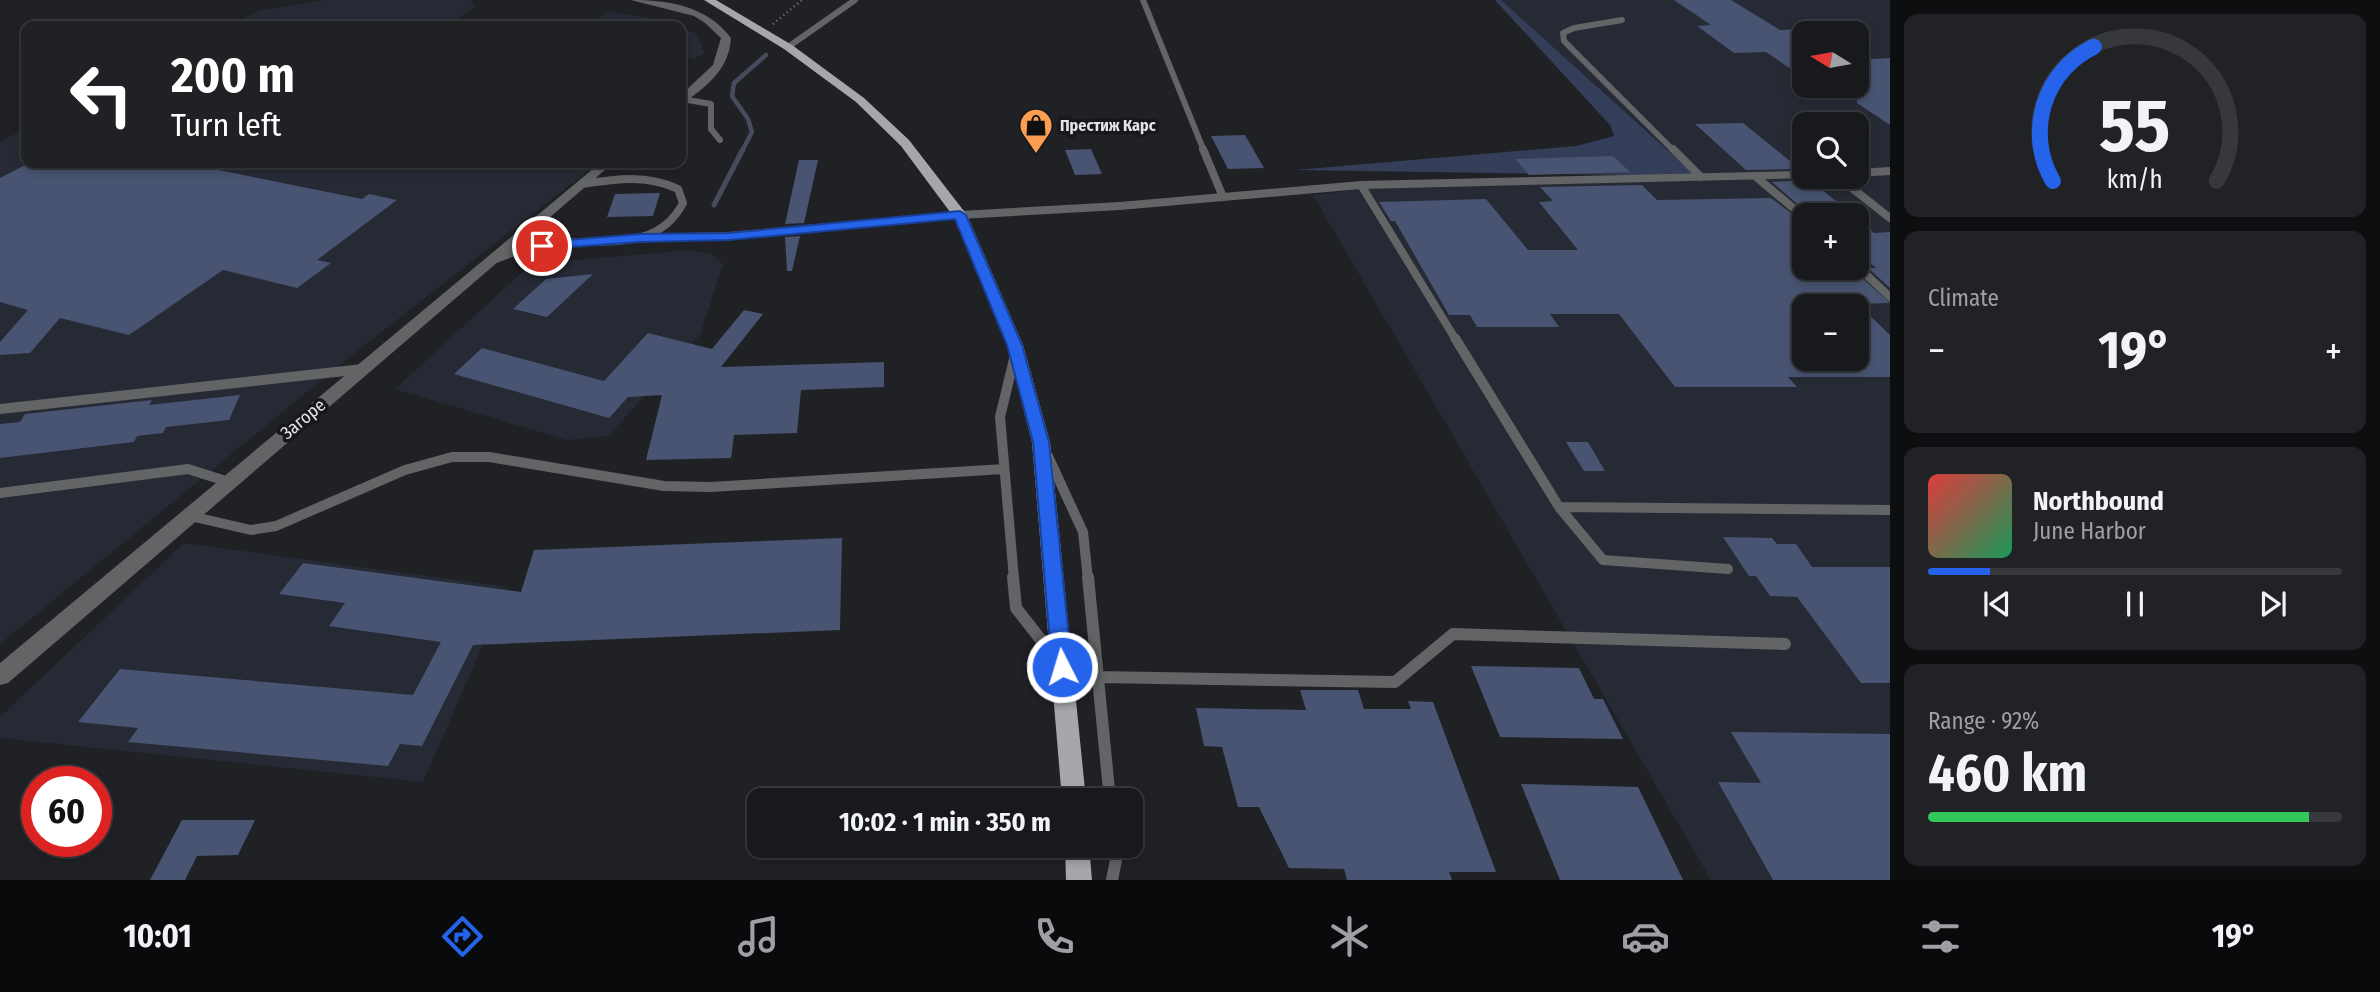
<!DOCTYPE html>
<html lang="en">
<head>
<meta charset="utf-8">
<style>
  :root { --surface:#17191c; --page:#202225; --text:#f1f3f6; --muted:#9ea0a3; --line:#36383b; --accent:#2563eb }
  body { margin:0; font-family:"Fira Sans Condensed",sans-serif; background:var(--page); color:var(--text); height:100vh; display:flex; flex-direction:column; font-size:26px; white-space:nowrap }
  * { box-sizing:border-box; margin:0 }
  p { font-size:23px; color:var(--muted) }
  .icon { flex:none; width:38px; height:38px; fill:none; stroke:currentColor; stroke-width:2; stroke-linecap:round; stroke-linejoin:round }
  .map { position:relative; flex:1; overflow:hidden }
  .drawer { display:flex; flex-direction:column; gap:14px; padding:14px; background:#0d0e0f; width:490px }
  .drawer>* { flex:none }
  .guide { position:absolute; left:21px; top:21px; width:665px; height:147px; border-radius:14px; box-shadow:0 4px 10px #0003,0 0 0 2px var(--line); background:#202124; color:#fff; overflow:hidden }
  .needle { width:46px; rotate:281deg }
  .fabs { position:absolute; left:1792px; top:21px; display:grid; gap:14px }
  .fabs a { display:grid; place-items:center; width:77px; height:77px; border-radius:14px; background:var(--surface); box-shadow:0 4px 10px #0003,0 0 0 2px var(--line); font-size:35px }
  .speed { position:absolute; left:21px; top:766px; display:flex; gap:14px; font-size:35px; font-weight:700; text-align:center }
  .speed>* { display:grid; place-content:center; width:91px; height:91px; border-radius:50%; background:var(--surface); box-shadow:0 4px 10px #0003,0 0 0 2px var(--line); line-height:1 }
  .speed .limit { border:10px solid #d22; background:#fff; color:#111 }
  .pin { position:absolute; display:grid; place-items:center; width:60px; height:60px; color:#fff; margin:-30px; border:4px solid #fff; border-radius:50%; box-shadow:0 2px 7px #0007 }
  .me { position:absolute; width:77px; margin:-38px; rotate:355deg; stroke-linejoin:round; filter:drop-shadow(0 0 5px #0008) }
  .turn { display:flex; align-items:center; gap:24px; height:147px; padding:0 35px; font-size:32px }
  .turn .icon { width:91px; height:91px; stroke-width:2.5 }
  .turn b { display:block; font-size:49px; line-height:60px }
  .big { font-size:52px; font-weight:700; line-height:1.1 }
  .drawer .tile { flex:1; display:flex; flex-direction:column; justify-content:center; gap:10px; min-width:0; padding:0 24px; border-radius:14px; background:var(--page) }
  .drawer .dial { align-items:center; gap:0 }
  .dial svg { height:182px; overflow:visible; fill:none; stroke:var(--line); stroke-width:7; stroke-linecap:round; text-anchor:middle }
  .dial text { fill:var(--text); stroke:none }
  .song { display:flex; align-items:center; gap:21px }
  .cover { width:84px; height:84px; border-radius:10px; background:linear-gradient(135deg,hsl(0 70% 55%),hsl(150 70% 35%)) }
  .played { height:7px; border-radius:4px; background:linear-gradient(90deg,var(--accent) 15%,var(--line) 15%) }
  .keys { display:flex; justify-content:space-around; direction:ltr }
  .heat { display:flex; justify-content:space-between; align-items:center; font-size:38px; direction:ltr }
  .charge { height:10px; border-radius:5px; background:linear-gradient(90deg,#34c759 92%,var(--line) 0) }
  .trip { position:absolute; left:747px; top:788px; width:396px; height:70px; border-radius:14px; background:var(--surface); box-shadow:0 4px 10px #0003,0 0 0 2px var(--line); font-weight:700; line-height:70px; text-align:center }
  .tab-bar { display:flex; height:112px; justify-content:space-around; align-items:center; background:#090a0b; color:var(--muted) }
  .tab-bar .icon { width:49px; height:49px }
  .tab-bar .on { color:var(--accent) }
  .tab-bar b { font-size:32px; color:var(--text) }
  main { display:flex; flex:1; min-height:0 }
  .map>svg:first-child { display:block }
  .built { fill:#262a34; fill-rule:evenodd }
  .green { fill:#343e58 }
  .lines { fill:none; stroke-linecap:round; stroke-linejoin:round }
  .stream-far1 { stroke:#474b5d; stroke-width:4.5 }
  .stream { stroke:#474b5d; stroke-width:5 }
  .building { fill:#485471; fill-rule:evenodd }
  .path { stroke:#7a7c7f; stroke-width:2.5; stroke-dasharray:1 3.5; stroke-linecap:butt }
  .service-far3 { stroke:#636466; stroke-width:6 }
  .service-far2 { stroke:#636466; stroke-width:8 }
  .service-far1 { stroke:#636466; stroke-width:10 }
  .service { stroke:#636466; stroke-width:12 }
  .minor { fill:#636466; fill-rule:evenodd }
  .tertiary { fill:#636466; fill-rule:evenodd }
  .primary { fill:#a5a7ac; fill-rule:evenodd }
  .route { fill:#2563eb; stroke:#184099; stroke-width:2 }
  .labels { text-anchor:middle; stroke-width:7; stroke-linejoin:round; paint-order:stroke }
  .far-poi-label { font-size:16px; font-weight:bold; fill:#e3e4e7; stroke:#16181c; text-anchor:start }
  .street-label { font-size:18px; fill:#e3e4e7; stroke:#16181c }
</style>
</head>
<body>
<main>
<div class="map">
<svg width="1890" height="880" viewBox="0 0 1890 880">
  <rect width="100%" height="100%" fill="#1f2125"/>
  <!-- built -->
  <path class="built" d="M325,0H471L476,7L449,24L462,26H229L261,10Z
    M1501,0H1890V880H1711L1313,195L1360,189L1695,175ZM1804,33H1857V86H1804ZM1804,124H1857V177H1804ZM1804,215H1857V268H1804ZM1804,306H1857V359H1804Z
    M608,12L657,19L676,26H588Z
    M681,28L697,34L704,53L694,59L681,57Z
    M26,128V163H598L352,355L0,644V142Z
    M690,250L712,254L723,264L700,335L608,436L567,440L395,389L531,264Z
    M184,543L508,587L423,782L0,738V717Z"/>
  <!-- green -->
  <path class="green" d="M1495,0H1501L1696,176L1295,170L1576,146L1614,136L1610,125Z"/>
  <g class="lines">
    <!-- stream-far1 -->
    <path class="stream-far1" d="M742,151L752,132L748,119L732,96L734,83L766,55"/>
    <!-- stream -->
    <path class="stream" d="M714,205L743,149"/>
  </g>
  <!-- building -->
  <path class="building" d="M1674,0H1731L1780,30L1804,29V78L1766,52L1734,53L1697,26L1711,25Z
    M1890,58V125L1857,103V60Z
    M1743,123L1795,165H1792L1796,169L1746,170L1695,124Z
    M1245,135L1264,168L1228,169L1211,136Z
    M1091,149L1102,174L1075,175L1065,150Z
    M1613,156L1630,172L1529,175L1515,159Z
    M799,160H818L804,223L785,224Z
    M29,163H184L362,199L369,194L397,200L317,260L331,263L297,288L223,270L129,335L60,318L30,353L0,355V342L28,310L0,302V178Z
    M1810,180L1853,215H1810L1772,182Z
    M1642,185L1657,200L1771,198L1804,223V268H1851L1890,303L1858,304L1890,335V377H1788L1797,387H1675L1619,314H1550L1559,327H1477L1470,315H1449L1395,221H1391L1379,202L1486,199L1528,250H1578L1539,202L1553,201L1540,187ZM1857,299V359H1804V300Z
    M660,193L653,216L607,217L615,194Z
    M1857,218L1874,233L1890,232V288L1868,268H1876L1857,251Z
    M800,236L792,271H787L785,237Z
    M593,274L547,317L513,309L546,279Z
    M744,310L763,314L721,367L884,362V387L801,390L797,433L734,435L731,458L646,460L662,395L628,397L609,418L454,374L482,348L604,381L648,333L712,349Z
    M240,395L229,420L166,427L163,433L137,436L134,442L0,458V424L20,422L25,414L152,400L149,405Z
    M1566,442H1588L1605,471H1584Z
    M1723,537L1772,538L1777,544H1796L1812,567H1890V683H1861L1797,597L1770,596L1756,576H1749Z
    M842,538L840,630L473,645L422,746L400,744L388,766L128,742L138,728L78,722L120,669L413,695L441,642L329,626L345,603L279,594L303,563L521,592L534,550Z
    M1471,666L1579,668L1594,699H1603L1623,739L1500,737Z
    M1300,690H1358L1364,709H1411L1408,701L1433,702L1496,872H1449L1452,880H1347L1344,869L1289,868L1259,807H1238L1222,747L1204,746L1196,708L1306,710Z
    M1731,732L1890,734V880H1773L1718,782L1761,783Z
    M1521,784L1638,787L1683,880H1560Z
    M182,820H255L238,855L197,856L185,880H150Z"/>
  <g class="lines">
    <!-- path -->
    <path class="path" d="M773,24L802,0"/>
    <!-- service-far3 -->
    <path class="service-far3" d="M1143,0L1204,151
      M1622,20L1574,28L1563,33L1564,41L1674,151
      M788,47L855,0
      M682,99L711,104V129L720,140"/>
    <!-- service-far2 -->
    <path class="service-far2" d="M1203,149L1223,197
      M1673,149L1701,177
      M1755,176L1804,217
      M1838,177L1890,218
      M1361,185L1456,340
      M648,238L729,236L960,215
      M493,260C513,252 534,245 556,243C603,238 657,253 683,203L678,189C647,174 615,179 582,184
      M1857,266L1890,297"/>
    <!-- service-far1 -->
    <path class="service-far1" d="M1455,338L1559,507L1603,560L1728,569
      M0,409L363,369
      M1048,456L1083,532L1088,579
      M0,493L188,469L229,482
      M1559,507L1890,510
      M190,516L251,530L276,526L405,470L452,457H489L664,486L711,487L1004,469
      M1014,579L1000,417L1015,355"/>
    <!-- service -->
    <path class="service" d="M1013,577L1016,608L1056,659
      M1088,577L1110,800
      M1099,677L1395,682L1453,634L1785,644
      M1112,880L1116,860L1115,845"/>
    <!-- minor -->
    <path class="minor" d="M1890,167V175L1857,177V169Z
      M1804,171V177L1809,178L1361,189L1120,210L960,219L953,215L960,211L1120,202L1361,181Z"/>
    <!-- tertiary -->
    <path class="tertiary" d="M631,0C669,0 707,6 731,38C729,69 708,85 685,102L681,103V95L713,65L721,38L705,23L694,16Z
      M600,163H613L8,683L0,685V663Z"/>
    <!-- primary -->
    <path class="primary" d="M704,0H716L792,45L864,98L909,140L967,215L1023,345L1050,442L1086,800H1062L1032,442L1007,345L953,216L901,146L856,102L784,49Z
      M1065,845H1089L1092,880H1066Z"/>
  </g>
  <!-- route -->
  <path class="route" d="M960,211L966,215L1022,345L1049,442L1072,667L1069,673L1062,675L1055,673L1052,667L1033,442L1007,345L955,219L729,240L640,242L542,249L536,246L542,242L640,234L729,233Z"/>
  <!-- icons -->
  <defs>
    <symbol id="shop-pin" viewBox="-11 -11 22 30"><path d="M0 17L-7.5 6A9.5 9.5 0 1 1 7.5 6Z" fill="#fc9e52" stroke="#16181c"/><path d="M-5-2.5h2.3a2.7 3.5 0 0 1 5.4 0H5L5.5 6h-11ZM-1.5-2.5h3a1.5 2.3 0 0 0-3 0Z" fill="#111"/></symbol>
  </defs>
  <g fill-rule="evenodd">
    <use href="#shop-pin" x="1017" y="106" width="38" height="52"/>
  </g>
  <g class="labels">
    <!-- far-poi labels -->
    <g class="far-poi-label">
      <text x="1060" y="131">Престиж Карс</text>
    </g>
    <!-- street labels -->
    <g class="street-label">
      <text transform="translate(303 419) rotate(-40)" y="6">Загоре</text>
    </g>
  </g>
</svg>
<div class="fabs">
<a><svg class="needle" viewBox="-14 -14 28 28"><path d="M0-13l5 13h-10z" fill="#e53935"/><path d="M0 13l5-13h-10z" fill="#9ea0a3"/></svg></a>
<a><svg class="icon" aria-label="search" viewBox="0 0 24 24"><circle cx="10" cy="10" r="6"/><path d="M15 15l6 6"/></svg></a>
<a>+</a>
<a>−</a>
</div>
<div class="speed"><div class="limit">60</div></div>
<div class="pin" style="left:542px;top:246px;background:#d93025"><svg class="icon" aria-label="arrive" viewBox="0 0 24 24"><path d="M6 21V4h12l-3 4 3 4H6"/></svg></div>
<svg class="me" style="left:1062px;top:667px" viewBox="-20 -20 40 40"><circle r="17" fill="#2563eb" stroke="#fff" stroke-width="3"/><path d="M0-11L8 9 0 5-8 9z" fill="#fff"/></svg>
<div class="trip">10:02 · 1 min · 350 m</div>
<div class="guide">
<div class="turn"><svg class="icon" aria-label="left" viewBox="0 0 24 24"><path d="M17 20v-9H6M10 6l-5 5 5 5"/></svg><div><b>200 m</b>Turn left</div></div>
</div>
</div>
<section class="drawer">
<div class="tile dial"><svg viewBox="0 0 100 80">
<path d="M14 69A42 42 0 1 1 86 69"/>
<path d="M14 69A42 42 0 0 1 32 10" stroke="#2563eb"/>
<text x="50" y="56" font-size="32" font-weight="700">55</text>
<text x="50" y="72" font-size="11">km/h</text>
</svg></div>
<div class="tile"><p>Climate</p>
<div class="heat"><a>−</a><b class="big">19°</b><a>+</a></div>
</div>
<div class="tile">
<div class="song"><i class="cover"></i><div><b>Northbound</b><p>June Harbor</p></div></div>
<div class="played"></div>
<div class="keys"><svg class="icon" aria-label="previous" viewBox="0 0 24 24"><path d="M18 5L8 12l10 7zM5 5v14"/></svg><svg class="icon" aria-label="pause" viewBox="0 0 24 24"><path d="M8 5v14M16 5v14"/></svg><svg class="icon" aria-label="next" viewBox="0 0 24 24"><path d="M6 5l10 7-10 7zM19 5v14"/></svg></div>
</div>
<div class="tile"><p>Range · 92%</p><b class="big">460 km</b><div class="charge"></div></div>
</section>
</main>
<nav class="tab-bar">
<b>10:01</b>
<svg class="icon on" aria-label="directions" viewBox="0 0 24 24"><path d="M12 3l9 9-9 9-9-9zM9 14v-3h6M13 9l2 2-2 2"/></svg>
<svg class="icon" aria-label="music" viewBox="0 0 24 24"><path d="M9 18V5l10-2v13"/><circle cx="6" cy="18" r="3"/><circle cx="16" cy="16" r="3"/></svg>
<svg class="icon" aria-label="phone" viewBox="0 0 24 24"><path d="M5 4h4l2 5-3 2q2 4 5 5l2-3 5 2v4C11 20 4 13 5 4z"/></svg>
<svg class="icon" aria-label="climate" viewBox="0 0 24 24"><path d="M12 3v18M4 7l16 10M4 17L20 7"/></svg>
<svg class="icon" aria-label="car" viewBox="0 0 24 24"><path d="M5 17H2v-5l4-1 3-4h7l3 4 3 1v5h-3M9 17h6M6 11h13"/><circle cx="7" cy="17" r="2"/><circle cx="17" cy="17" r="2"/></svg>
<svg class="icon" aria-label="filters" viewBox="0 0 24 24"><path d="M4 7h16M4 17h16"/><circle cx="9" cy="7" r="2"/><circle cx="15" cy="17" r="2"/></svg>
<b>19°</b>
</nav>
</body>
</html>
